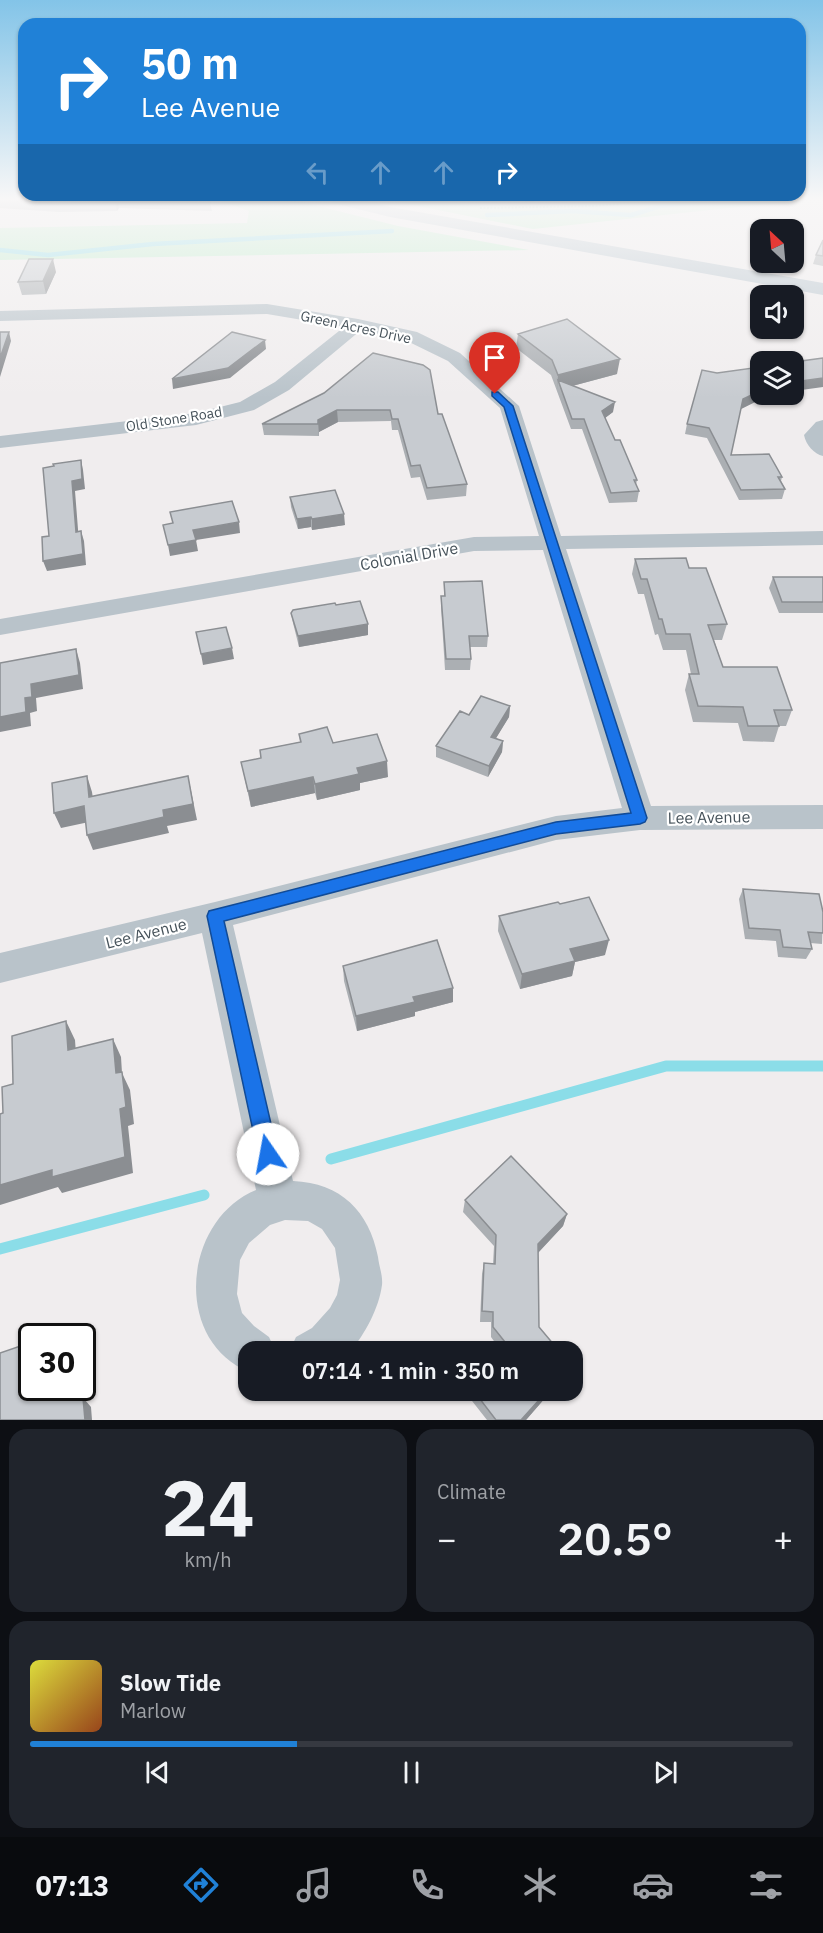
<!DOCTYPE html>
<html lang="en">
<head>
<meta charset="utf-8">
<style>
  :root { --surface:#171b24; --page:#20242c; --text:#f1f3f6; --muted:#9ea1a6; --line:#363941; --accent:#2081d7 }
  body { margin:0; font-family:"IBM Plex Sans",sans-serif; background:var(--page); color:var(--text); height:100vh; display:flex; flex-direction:column; font-size:22px; white-space:nowrap }
  * { box-sizing:border-box; margin:0 }
  p { font-size:20px; color:var(--muted) }
  .icon { flex:none; width:33px; height:33px; fill:none; stroke:currentColor; stroke-width:2; stroke-linecap:round; stroke-linejoin:round }
  .map { position:relative; height:1420px; overflow:hidden }
  .details { display:flex; flex-direction:column; gap:9px; padding:9px; background:#0d0f14; flex:1 }
  .details>* { flex:none }
  .banner { position:absolute; left:18px; top:18px; width:788px; height:183px; border-radius:18px; box-shadow:0 2px 4px #0004; background:#2081d7; color:#fff; overflow:hidden }
  .needle { width:39px; rotate:334deg }
  .tools { position:absolute; left:750px; top:219px; display:grid; gap:12px }
  .tools a { display:grid; place-items:center; width:54px; height:54px; border-radius:12px; background:var(--surface); box-shadow:0 2px 4px #0004; font-size:30px }
  .speed { position:absolute; left:18px; top:1323px; display:flex; gap:12px; font-size:30px; font-weight:700; text-align:center }
  .speed>* { display:grid; place-content:center; width:78px; height:78px; border-radius:50%; background:var(--surface); box-shadow:0 2px 4px #0004; line-height:1 }
  .speed .limit { border:3px solid #111; border-radius:9px; background:#fff; color:#111 }
  .pin { position:absolute; display:grid; place-items:center; width:51px; height:51px; color:#fff; margin:-62px -26px; border-radius:50% 50% 50% 0; rotate:-45deg; box-shadow:0 0 6px #0007 }
  .pin .icon { rotate:45deg }
  .me { position:absolute; width:66px; margin:-33px; rotate:348deg; stroke-linejoin:round; filter:drop-shadow(0 0 4px #0008) }
  .turn { display:flex; align-items:center; gap:21px; height:126px; padding:0 24px; font-size:27px }
  .turn .icon { width:78px; height:78px; stroke-width:2.5 }
  .turn b { display:block; font-size:42px; line-height:51px }
  .lanes { display:flex; align-items:center; height:57px; padding:0 24px; background:#0003; justify-content:center; gap:30px; direction:ltr }
  .lanes .off { opacity:.35 }
  .big { font-size:45px; font-weight:600; line-height:1.1 }
  .details .card { flex:1; display:flex; flex-direction:column; justify-content:center; gap:9px; min-width:0; padding:0 21px; border-radius:18px; background:var(--page) }
  .details .dial { align-items:center; gap:0 }
  .dial b { font-size:78px; line-height:1 }
  .song { display:flex; align-items:center; gap:18px }
  .cover { width:72px; height:72px; border-radius:9px; background:linear-gradient(135deg,hsl(60 70% 55%),hsl(20 70% 35%)) }
  .played { height:6px; border-radius:3px; background:linear-gradient(90deg,var(--accent) 35%,var(--line) 35%) }
  .keys { display:flex; justify-content:space-around; direction:ltr }
  .heat { display:flex; justify-content:space-between; align-items:center; font-size:33px; direction:ltr }
  .details .tiles { flex:1; display:grid; gap:9px; grid-template-columns:1fr 1fr }
  .card:last-child { grid-column:span 2 }
  .trip { position:absolute; left:238px; top:1341px; width:345px; height:60px; border-radius:18px; background:var(--surface); box-shadow:0 2px 4px #0004; font-weight:600; line-height:60px; text-align:center }
  .dock { display:flex; height:96px; justify-content:space-around; align-items:center; background:#090b0e; color:var(--muted) }
  .dock .icon { width:42px; height:42px }
  .dock .on { color:var(--accent) }
  .dock b { font-size:27px; color:var(--text) }
  .map>svg:first-child { display:block }
  .green { fill:#bdeccb }
  .lines { fill:none; stroke-linecap:round; stroke-linejoin:round }
  .stream-far1 { stroke:#8bdde8; stroke-width:4.5 }
  .stream { stroke:#8bdde8; stroke-width:11 }
  .path { stroke:#76c999; stroke-width:2; stroke-dasharray:2 1.5; stroke-linecap:butt }
  .street { fill:#b9c3ca; fill-rule:evenodd }
  .secondary { fill:#bac6cf; fill-rule:evenodd }
  .wall { fill:#abafb3 }
  .shaded-wall { fill:#8b8e92 }
  .building { fill:#c7cbd0; stroke:#8b8e92; stroke-width:1.5 }
  .route { fill:#1a73e8; stroke:#114b97; stroke-width:1.5 }
  .labels { text-anchor:middle; stroke-width:4.5; stroke-linejoin:round; paint-order:stroke }
  .far-street-label { font-size:14px; fill:#46525a; stroke:#fff }
  .street-label { font-size:16px; fill:#46525a; stroke:#fff }
</style>
</head>
<body>
<div class="map">
<svg width="823" height="1420" viewBox="0 0 823 1420">
  <rect width="100%" height="100%" fill="#f0edee"/>
  <!-- green -->
  <path class="green" d="M216,199H290L398,226L529,250L0,260V228L247,223L249,211Z
    M383,199H435L466,205H561L608,199H812L533,229Z"/>
  <g class="lines">
    <!-- stream-far1 -->
    <path class="stream-far1" d="M487,215L572,211L631,215L661,206L722,199
      M0,250L48,255L153,244L392,231"/>
    <!-- stream -->
    <path class="stream" d="M331,1159L666,1066H823
      M0,1249L204,1195"/>
    <!-- path -->
    <path class="path" d="M273,199L305,203
      M480,208L594,206L668,199"/>
    <!-- street -->
    <path class="street" d="M267,304L358,319L417,332L460,353L519,406L561,536L823,531V545L566,549L651,806L823,805V829L640,830L556,840L233,925L293,1181C341,1183 369,1211 378,1257C379,1266 383,1276 382,1285C379,1308 365,1334 350,1352H289L296,1337L312,1328L330,1308L337,1295L340,1280L335,1248L322,1229L308,1221L285,1220L270,1225L249,1243L240,1260L237,1294L242,1313L254,1326L269,1337L276,1352H249V1372C172,1340 183,1220 256,1190L202,933L0,983V953L215,902L556,816L622,808L543,550L474,551L0,635V619L474,537L539,536L500,408L448,361L405,340L361,330L289,390L254,410L196,425L0,448V436L196,413L240,402L275,382L344,327L267,314L0,321V311Z
      M823,420V456C814,454 806,445 804,435L816,422Z"/>
    <!-- secondary -->
    <path class="secondary" d="M331,199H358L390,207L823,283V295L390,217L333,203Z"/>
  </g>
  <!-- wall -->
  <path class="wall" d="M0,199H206L210,203L212,211L119,208L117,211L59,212L0,208Z
    M823,240V266L813,264L816,255Z
    M56,272L46,294L22,295L18,282Z
    M518,334L617,374L572,386L613,412L605,418L615,440L637,480L636,485L639,491L637,502L609,503L582,429H571L551,375L516,348Z
    M324,393L438,414L467,484L466,496L427,500L420,477L411,478L398,430H392L391,421L338,422L319,432V436L264,435L262,424Z
    M760,394H773L769,395L741,409L731,455L782,477L781,481L785,489L782,499L739,500L707,438L685,434L687,424Z
    M290,497L345,525L312,530L311,527L298,529L291,507Z
    M635,559L689,568L727,624L722,640H714L723,667L792,710L786,726H779L774,742L743,741L738,723L693,722L685,690L689,674H691L686,650H663L658,634L655,635L644,594H638L632,574Z
    M773,577H823V613H779L769,588Z
    M444,582L488,636L487,647H470L471,659L470,670H445L441,607V596H444Z
    M336,605L368,624V635L299,647L293,623L291,613Z
    M510,706L509,717L496,738L503,741L502,752L488,777L436,757V746L469,715Z
    M299,734L333,743L388,777L360,783V790L317,800L315,793L251,807L241,762L261,758L260,750L300,742Z
    M743,889L823,912L822,944L810,943L812,949L806,959L778,957L776,941L745,939L739,899Z
    M560,904L605,955L575,962L572,976L520,989L498,931L499,916Z
    M343,966L453,988V1002L415,1012V1016L357,1031L344,981Z
    M465,1200L567,1214L563,1226L538,1253L539,1327L499,1348L491,1337V1322H480L482,1274L484,1263L493,1264L494,1246L463,1212Z
    M466,1390H552L526,1420H487L465,1392Z"/>
  <!-- shaded-wall -->
  <path class="shaded-wall" d="M525,199H560L525,202Z
    M118,200L119,208L117,211L115,202Z
    M53,259L56,272L46,294L43,281Z
    M9,332L11,341L0,377V358Z
    M265,340L266,349L230,378L173,389L172,379Z
    M620,359L617,374L561,389L558,380L557,390L558,375Z
    M823,378V387L794,391V382Z
    M760,391V394H773L769,395L741,409L743,399Z
    M615,402L613,412L601,421L602,411Z
    M337,410L338,422L319,432V436L318,420Z
    M81,460L83,470L85,489L75,491L79,542L76,532L72,481Z
    M344,514L345,525L312,530V519Z
    M311,517V527L298,529L297,519Z
    M239,522L240,533L196,540L198,551L170,556L168,545L193,530Z
    M81,531L84,541L86,565L47,571L43,561Z
    M368,624V635L299,647L298,636Z
    M232,648L234,659L203,665L201,654Z
    M76,649L80,663L83,689L36,698L37,711L30,713L31,726L0,732V717L25,698L31,684Z
    M510,706L509,717L490,748L491,737Z
    M503,741L502,752L488,777L489,766Z
    M387,761L388,777L360,783V790L317,800L315,784L357,768Z
    M87,776L92,792L95,813L89,797Z
    M188,776L197,820L167,826L169,833L93,850L87,835L163,810Z
    M313,777L315,793L251,807L248,791Z
    M84,806L89,822L61,828L54,813Z
    M609,940L605,955L575,962L572,976L520,989L522,974L570,949Z
    M453,988V1002L415,1012V1016L357,1031L356,1016L413,997Z
    M66,1021L75,1040L77,1068L68,1050Z
    M113,1039L121,1057L122,1073L130,1090L134,1124L128,1126L133,1173L62,1193L58,1187L0,1205V1185L116,1073Z
    M567,1214L563,1226L535,1256L538,1244Z
    M82,1384L85,1400L91,1407L92,1420H85L77,1400L76,1388H82Z
    M548,1390H552L526,1420H521Z"/>
  <!-- building -->
  <path class="building" d="M0,199H206L210,203L118,200L115,202L57,204L0,200Z
    M823,240V256L816,255Z
    M29,259H53L43,281L18,282Z
    M567,319L620,359L558,375L552,360L518,334Z
    M0,332H9L0,358Z
    M232,332L265,340L228,368L172,379Z
    M373,353L423,365L430,370L438,414H442L467,484L427,488L420,465L411,466L398,419H392L390,410H337L318,420V424H262L324,393Z
    M823,358V378L794,382V362Z
    M760,367V391L743,399L731,455L769,454L782,477H778L785,489L741,490L709,428L687,424L702,370L717,373Z
    M558,380L615,402L602,411L615,440H620L637,480H634L639,491L611,493L584,419H572Z
    M81,460L82,479L72,481L76,532L81,531L83,554L43,561L42,537L49,536L43,468L54,466L53,464Z
    M335,490L344,514L312,519L311,517L297,519L290,497Z
    M232,501L239,522L193,530L196,540L168,545L163,525L173,523L170,512Z
    M686,558L689,568H706L727,624L708,625L723,667H777L792,710H774L779,726H748L743,707L698,706L689,674H699L690,634H666L662,619H659L647,579H641L635,559Z
    M773,577H823V602H782Z
    M482,581L488,636H469L471,659H446L441,596H445L444,582Z
    M360,601L368,624L298,636L291,613L293,610L335,603L336,605Z
    M226,627L232,648L201,654L196,632Z
    M76,649L79,675L31,684L32,697L25,698L26,712L0,717V663Z
    M481,696L510,706L491,737L503,741L489,766L436,746L460,711L469,715Z
    M327,727L333,743L377,734L387,761L357,768L359,774L315,784L313,777L248,791L241,762L261,758L260,750L301,742L299,734Z
    M87,776L89,797L188,776L193,804L163,810L164,817L87,835L84,806L54,813L52,783Z
    M743,889L819,894L823,912V933L808,932L812,949L783,947L780,930L749,928Z
    M589,897L609,940L570,949L575,961L522,974L499,916L558,902L560,904Z
    M437,940L453,988L413,997L415,1002L356,1016L343,966Z
    M66,1021L68,1050L113,1039L116,1073L122,1072L126,1107L120,1109L125,1157L52,1177V1170L0,1185V1114L3,1113L2,1087L13,1084L12,1036Z
    M511,1156L567,1214L538,1244L539,1327L560,1352H496L505,1342L493,1327V1312L482,1311L484,1263L495,1264L496,1235L465,1200Z
    M64,1331L65,1336H48Z
    M32,1342V1388H76L77,1400L83,1398L85,1420H0V1353Z
    M473,1390H548L521,1420H496Z"/>
  <!-- sky -->
  <linearGradient id="sky" x2="0" y2="1"><stop stop-color="#83c4e8"/><stop offset="0.5" stop-color="#f8f7f7"/><stop offset="1" stop-color="#f8f7f7" stop-opacity="0"/></linearGradient>
  <rect width="823" height="398" fill="url(#sky)"/>
  <!-- route -->
  <path class="route" d="M492,392H498L513,406L647,818L645,822L640,824L556,834L224,921L278,1154L275,1161L268,1164L261,1161L258,1154L207,916L209,911L556,822L631,813L504,407L492,396Z"/>
  <g class="labels">
    <!-- far-street labels -->
    <g class="far-street-label">
      <text transform="translate(356 327) rotate(12)" y="5">Green Acres Drive</text>
      <text transform="translate(174 419) rotate(-9)" y="5">Old Stone Road</text>
    </g>
    <!-- street labels -->
    <g class="street-label">
      <text transform="translate(409 556) rotate(-10)" y="6">Colonial Drive</text>
      <text transform="translate(709 817) rotate(-1)" y="6">Lee Avenue</text>
      <text transform="translate(146 933) rotate(-14)" y="6">Lee Avenue</text>
    </g>
  </g>
</svg>
<div class="tools">
<a><svg class="needle" viewBox="-14 -14 28 28"><path d="M0-13l5 13h-10z" fill="#e53935"/><path d="M0 13l5-13h-10z" fill="#9ea1a6"/></svg></a>
<a><svg class="icon" aria-label="sound" viewBox="0 0 24 24"><path d="M4 9h4l5-4v14l-5-4H4zM17 9q2 3 0 6"/></svg></a>
<a><svg class="icon" aria-label="layers" viewBox="0 0 24 24"><path d="M12 4l9 5-9 5-9-5zM3 14l9 5 9-5"/></svg></a>
</div>
<div class="speed"><div class="limit">30</div></div>
<div class="pin" style="left:495px;top:394px;background:#d93025"><svg class="icon" aria-label="arrive" viewBox="0 0 24 24"><path d="M6 21V4h12l-3 4 3 4H6"/></svg></div>
<svg class="me" style="left:268px;top:1154px" viewBox="-20 -20 40 40"><circle r="19" fill="#fff"/><path d="M0-13L10 11 0 6-10 11z" fill="#1a73e8"/></svg>
<div class="trip">07:14 · 1 min · 350 m</div>
<div class="banner">
<div class="turn"><svg class="icon" aria-label="right" viewBox="0 0 24 24"><path d="M7 20v-9h11M14 6l5 5-5 5"/></svg><div><b>50 m</b>Lee Avenue</div></div>
<div class="lanes"><svg class="icon off" aria-label="left" viewBox="0 0 24 24"><path d="M17 20v-9H6M10 6l-5 5 5 5"/></svg><svg class="icon off" aria-label="ahead" viewBox="0 0 24 24"><path d="M12 20V5M6 11l6-6 6 6"/></svg><svg class="icon off" aria-label="ahead" viewBox="0 0 24 24"><path d="M12 20V5M6 11l6-6 6 6"/></svg><svg class="icon" aria-label="right" viewBox="0 0 24 24"><path d="M7 20v-9h11M14 6l5 5-5 5"/></svg></div>
</div>
</div>
<section class="details">
<div class="tiles">
<div class="card dial"><b>24</b><p>km/h</p></div>
<div class="card"><p>Climate</p>
<div class="heat"><a>−</a><b class="big">20.5°</b><a>+</a></div>
</div>
<div class="card">
<div class="song"><i class="cover"></i><div><b>Slow Tide</b><p>Marlow</p></div></div>
<div class="played"></div>
<div class="keys"><svg class="icon" aria-label="previous" viewBox="0 0 24 24"><path d="M18 5L8 12l10 7zM5 5v14"/></svg><svg class="icon" aria-label="pause" viewBox="0 0 24 24"><path d="M8 5v14M16 5v14"/></svg><svg class="icon" aria-label="next" viewBox="0 0 24 24"><path d="M6 5l10 7-10 7zM19 5v14"/></svg></div>
</div>
</div>
</section>
<nav class="dock">
<b>07:13</b>
<svg class="icon on" aria-label="directions" viewBox="0 0 24 24"><path d="M12 3l9 9-9 9-9-9zM9 14v-3h6M13 9l2 2-2 2"/></svg>
<svg class="icon" aria-label="music" viewBox="0 0 24 24"><path d="M9 18V5l10-2v13"/><circle cx="6" cy="18" r="3"/><circle cx="16" cy="16" r="3"/></svg>
<svg class="icon" aria-label="phone" viewBox="0 0 24 24"><path d="M5 4h4l2 5-3 2q2 4 5 5l2-3 5 2v4C11 20 4 13 5 4z"/></svg>
<svg class="icon" aria-label="climate" viewBox="0 0 24 24"><path d="M12 3v18M4 7l16 10M4 17L20 7"/></svg>
<svg class="icon" aria-label="car" viewBox="0 0 24 24"><path d="M5 17H2v-5l4-1 3-4h7l3 4 3 1v5h-3M9 17h6M6 11h13"/><circle cx="7" cy="17" r="2"/><circle cx="17" cy="17" r="2"/></svg>
<svg class="icon" aria-label="filters" viewBox="0 0 24 24"><path d="M4 7h16M4 17h16"/><circle cx="9" cy="7" r="2"/><circle cx="15" cy="17" r="2"/></svg>
</nav>
</body>
</html>
